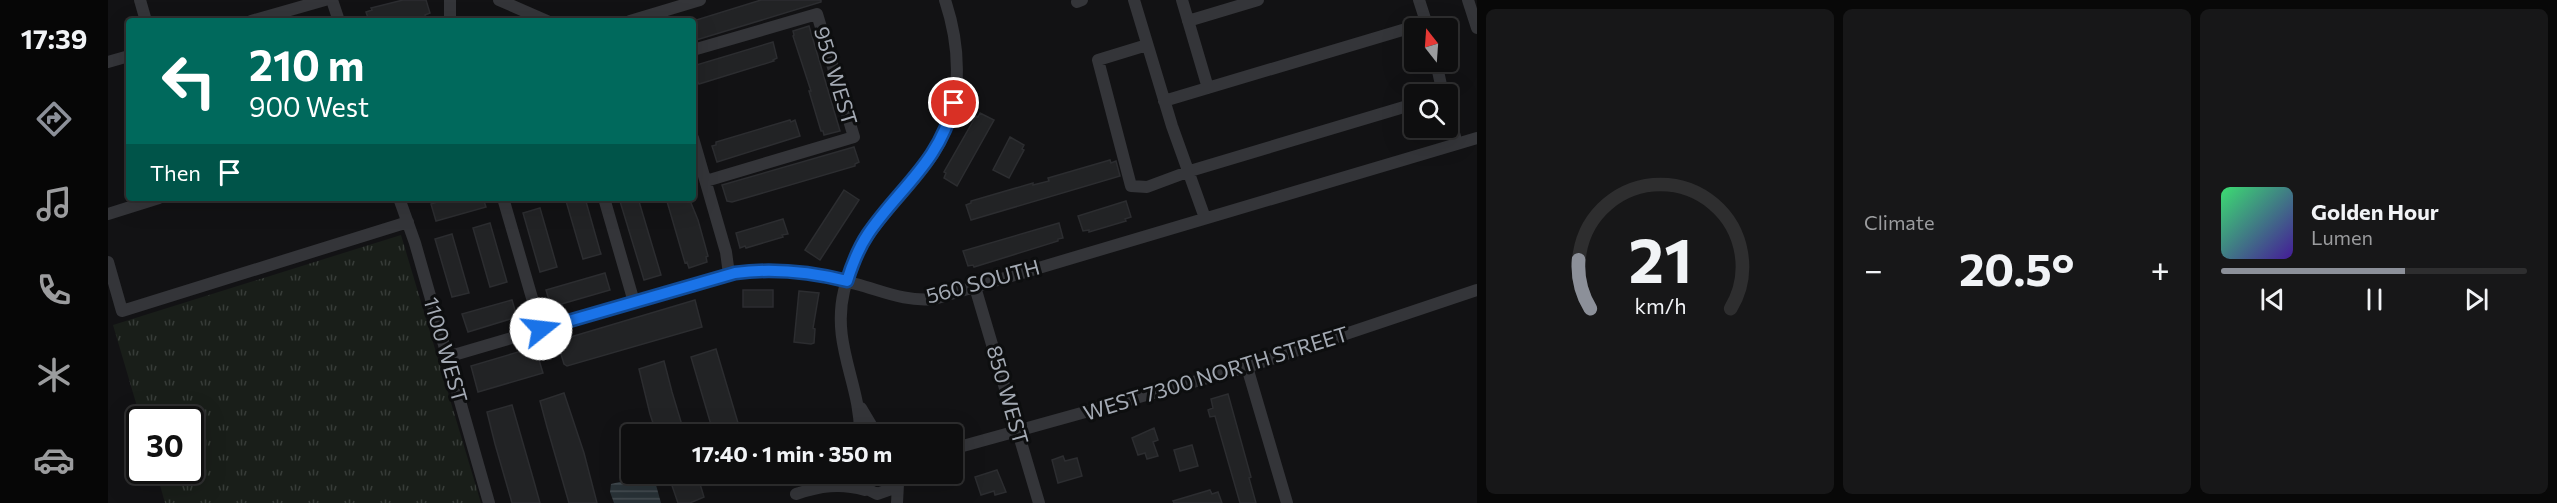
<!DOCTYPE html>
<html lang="en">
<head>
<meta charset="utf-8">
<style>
  :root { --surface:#0e0e0f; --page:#171718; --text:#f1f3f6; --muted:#9b9c9e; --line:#2e2e2f; --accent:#8c9099 }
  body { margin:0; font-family:Commissioner,sans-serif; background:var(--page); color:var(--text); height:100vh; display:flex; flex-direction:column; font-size:22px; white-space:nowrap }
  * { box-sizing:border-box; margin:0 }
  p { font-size:20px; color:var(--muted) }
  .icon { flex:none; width:33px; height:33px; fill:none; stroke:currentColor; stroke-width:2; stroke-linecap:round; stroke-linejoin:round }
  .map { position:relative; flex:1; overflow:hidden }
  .panel { display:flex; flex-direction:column; gap:9px; padding:9px; background:#080808; width:1080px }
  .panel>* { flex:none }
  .top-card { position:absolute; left:18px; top:18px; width:570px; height:183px; border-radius:6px; box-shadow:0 6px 24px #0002,0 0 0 2px var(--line); background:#00695c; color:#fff; overflow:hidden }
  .needle { width:39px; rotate:343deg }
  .tools { position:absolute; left:1296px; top:18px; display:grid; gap:12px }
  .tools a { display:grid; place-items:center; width:54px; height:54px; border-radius:6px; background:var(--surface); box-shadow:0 6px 24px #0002,0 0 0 2px var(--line); font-size:30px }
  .speed { position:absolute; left:18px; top:406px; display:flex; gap:12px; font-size:30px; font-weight:700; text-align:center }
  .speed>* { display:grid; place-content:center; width:78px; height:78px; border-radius:50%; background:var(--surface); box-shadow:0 6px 24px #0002,0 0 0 2px var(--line); line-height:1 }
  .speed .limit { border:3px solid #111; border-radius:9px; background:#fff; color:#111 }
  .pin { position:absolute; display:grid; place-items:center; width:51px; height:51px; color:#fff; margin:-26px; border:3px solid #fff; border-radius:50%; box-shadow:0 2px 6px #0007 }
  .me { position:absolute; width:66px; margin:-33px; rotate:74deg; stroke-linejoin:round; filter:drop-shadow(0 0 4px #0008) }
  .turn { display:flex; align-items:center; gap:21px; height:126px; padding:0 24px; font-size:27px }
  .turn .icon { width:78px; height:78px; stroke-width:2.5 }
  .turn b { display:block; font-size:42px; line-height:51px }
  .then { display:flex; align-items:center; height:57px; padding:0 24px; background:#0003; gap:12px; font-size:22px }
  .big { font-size:45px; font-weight:700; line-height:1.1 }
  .panel .tile { flex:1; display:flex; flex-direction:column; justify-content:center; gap:9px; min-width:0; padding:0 21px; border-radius:9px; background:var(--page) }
  .panel .dial { align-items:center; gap:0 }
  .dial svg { height:156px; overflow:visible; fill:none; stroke:var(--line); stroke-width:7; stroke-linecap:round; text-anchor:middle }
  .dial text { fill:var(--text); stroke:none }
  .song { display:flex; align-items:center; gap:18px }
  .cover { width:72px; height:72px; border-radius:9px; background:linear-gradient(135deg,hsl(140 70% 55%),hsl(260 70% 35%)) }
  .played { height:6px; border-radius:3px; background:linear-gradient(90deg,var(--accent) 60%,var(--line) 60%) }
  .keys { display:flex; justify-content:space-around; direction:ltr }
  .heat { display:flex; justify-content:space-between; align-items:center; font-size:33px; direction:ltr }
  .panel .tiles { flex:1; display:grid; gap:9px; grid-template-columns:repeat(3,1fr) }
  .trip { position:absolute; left:513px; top:424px; width:342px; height:60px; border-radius:6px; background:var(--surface); box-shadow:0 6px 24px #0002,0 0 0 2px var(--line); font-weight:700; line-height:60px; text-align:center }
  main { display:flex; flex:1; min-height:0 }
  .menu { display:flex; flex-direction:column; width:108px; justify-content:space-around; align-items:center; background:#060606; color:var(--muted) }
  .menu .icon { width:42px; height:42px }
  .menu .current { color:var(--accent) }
  .menu b { font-size:27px; color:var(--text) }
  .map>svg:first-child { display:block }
  .grass { fill:url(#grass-tufts) }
  .water { fill:url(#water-rules) }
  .building { fill:#222325; stroke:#2c2d30; stroke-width:1.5 }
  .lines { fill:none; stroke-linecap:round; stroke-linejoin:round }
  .minor { stroke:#343539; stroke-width:12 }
  .route-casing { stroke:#114b97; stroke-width:15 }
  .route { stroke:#1a73e8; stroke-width:10 }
  .labels { text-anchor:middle; stroke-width:6; stroke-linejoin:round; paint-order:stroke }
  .street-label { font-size:21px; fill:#a4aab4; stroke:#0d0e0f }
</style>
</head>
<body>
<main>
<nav class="menu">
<b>17:39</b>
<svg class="icon current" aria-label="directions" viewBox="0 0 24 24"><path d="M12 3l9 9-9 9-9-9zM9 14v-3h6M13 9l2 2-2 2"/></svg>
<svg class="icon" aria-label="music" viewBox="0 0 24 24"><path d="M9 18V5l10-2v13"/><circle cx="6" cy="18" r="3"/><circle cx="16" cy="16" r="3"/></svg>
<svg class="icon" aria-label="phone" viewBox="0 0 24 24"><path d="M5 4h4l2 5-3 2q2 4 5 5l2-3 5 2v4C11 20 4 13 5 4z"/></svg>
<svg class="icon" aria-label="climate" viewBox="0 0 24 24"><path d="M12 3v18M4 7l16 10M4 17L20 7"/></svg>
<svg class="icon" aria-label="car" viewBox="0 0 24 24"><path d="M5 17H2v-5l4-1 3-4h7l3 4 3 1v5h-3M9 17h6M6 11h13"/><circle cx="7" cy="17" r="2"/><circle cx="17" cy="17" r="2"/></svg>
</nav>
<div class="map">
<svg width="1369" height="503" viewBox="0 0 1369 503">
  <defs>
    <pattern id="grass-tufts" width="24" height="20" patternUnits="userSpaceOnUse" patternTransform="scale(1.5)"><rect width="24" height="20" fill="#191e19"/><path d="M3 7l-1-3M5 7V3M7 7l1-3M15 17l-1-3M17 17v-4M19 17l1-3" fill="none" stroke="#373c38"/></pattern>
    <pattern id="water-rules" width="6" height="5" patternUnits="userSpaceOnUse" patternTransform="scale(1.5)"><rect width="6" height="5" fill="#293237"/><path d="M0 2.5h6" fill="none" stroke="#454d52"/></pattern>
  </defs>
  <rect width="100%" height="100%" fill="#121214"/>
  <!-- grass -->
  <path class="grass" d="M293,235L373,503H57L48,471H82V420H33L5,325Z"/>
  <!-- water -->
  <path class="water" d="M545,474L553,503H506L502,492L503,484Z"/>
  <!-- building -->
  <path class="building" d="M295,0H318L322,13L317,15L318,18L305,21H261L258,12L264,10L263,8Z
    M653,0H713V2L585,41V21Z
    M701,26L732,131L716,135L715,131H713L701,91H703L685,36L686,35L685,31Z
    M665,42L669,58L665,60L666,61L591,84L590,82L585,83V66Z
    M872,113L886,120L849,186L836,178L838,173L836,172L868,116L870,117Z
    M682,120L683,122L687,120L692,136L609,162L604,146L608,145V142Z
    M902,137L916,145L914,149L916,150L901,178L885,170Z
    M746,147L751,162L747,164V166L624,202L619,201L614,185Z
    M1002,160L1003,163L1008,161L1012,176L863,220L858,205L863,203V201L925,183V185L941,181L940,178Z
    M736,190L751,200L712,260L697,250Z
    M342,198H375L378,207L328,221L323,204Z
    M468,198H477L492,251L493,254L475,259L458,201Z
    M511,198H530L553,275L536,280Z
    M558,198H581L590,220L600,256L598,257L599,262L581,268L579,262L577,263Z
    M1018,201L1023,217L1017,219L1018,221L981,232V230L975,231L970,216Z
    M432,208L449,267L432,272L415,213Z
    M675,219L680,234L674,235L675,237L638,248L637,246L632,248L628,233Z
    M382,223L399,282L382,287L365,228Z
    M951,223L955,238L950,239V241L866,267L865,265L860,266L855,251Z
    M344,234L361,293L344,297L327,239Z
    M497,273L502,290L443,307L438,290Z
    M635,290H665V307H635Z
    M691,291L711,293L705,328L707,329L706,343L703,344L686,342Z
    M404,300L409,317L360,332L354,314Z
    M587,300L594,327L459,366L456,364L449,341Z
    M427,347L435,373L370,392L363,366Z
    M608,349L633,433L632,435H606L583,357Z
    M556,361L564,392L577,435H549L542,414L531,369Z
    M456,393L476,453L489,503H461L439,427L432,401Z
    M1120,394L1143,477L1141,478L1148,503H1132L1107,416L1102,417L1100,410L1105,408L1103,399Z
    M404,405L425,478L432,503H404L387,444L379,412Z
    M1046,428L1050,440L1045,442L1050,456L1039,459L1037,453L1030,455L1024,438Z
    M1084,445L1090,466L1072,471L1066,450Z
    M955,456L957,461L969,458L974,476L950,483L944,460Z
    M889,470L898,492L887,495L886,491L873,495L867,477Z
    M560,474H589L596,497L582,503H570Z
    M1102,490L1104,494L1110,492L1114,503H1066L1065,501Z"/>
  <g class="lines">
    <!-- minor -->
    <path class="minor" d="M32,0L38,21
      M224,0L231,21
      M391,0L439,21
      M1026,0L1064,126L1097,218
      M1074,0L1100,88
      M1311,0L1320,28
      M1360,0L1369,28
      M969,2L974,0
      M143,21L217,0
      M342,21V0
      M522,21L592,0
      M1080,21L1150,0
      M1039,45L990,60L1023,186L1039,187L1082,171L1306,104
      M585,50L709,14L746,137L598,181
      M0,62L21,56
      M1328,62L1335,94
      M1056,101L1318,23
      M1340,111L1349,144
      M585,138L618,252L621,274
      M291,198L307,243L381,503
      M395,198L433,329
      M496,198L526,302
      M0,214L51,198
      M0,262L14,311L300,222
      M867,287L931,503
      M339,357L614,276C658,265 705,273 748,284C775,291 797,302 826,299L1369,138
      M1139,367L1179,503
      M753,408L769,435
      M752,435C753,384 723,345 736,291C750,231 787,208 820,162C855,114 855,54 837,0
      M844,449L1139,367L1369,290
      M746,474L753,486L769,494L786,488L795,474
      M688,494C712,486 732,483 757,490
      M789,503L790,484"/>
  </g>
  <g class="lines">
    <defs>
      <path id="route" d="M433,329L627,273C665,268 703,272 739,281C744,265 750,249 760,234C792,187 831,163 846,103"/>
    </defs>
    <!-- route casing -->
    <use href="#route" class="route-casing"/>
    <!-- route -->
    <use href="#route" class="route"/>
  </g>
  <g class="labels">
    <!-- street labels -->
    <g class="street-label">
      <text transform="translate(727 76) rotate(73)" y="7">950 WEST</text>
      <text transform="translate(875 282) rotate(-15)" y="7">560 SOUTH</text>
      <text transform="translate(337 350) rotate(74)" y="7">1100 WEST</text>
      <text transform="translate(1108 374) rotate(-17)" y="7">WEST 7300 NORTH STREET</text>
      <text transform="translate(899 395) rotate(74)" y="7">850 WEST</text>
    </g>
  </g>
</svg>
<div class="tools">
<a><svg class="needle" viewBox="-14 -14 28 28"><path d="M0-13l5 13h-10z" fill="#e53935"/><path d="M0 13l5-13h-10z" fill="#9b9c9e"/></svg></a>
<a><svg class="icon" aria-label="search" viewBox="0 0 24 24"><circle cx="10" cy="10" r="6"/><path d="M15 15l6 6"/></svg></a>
</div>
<div class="speed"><div class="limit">30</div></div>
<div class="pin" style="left:846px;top:103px;background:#d93025"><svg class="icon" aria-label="arrive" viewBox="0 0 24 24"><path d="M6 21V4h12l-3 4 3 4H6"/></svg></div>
<svg class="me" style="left:433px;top:329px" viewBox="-20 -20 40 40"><circle r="19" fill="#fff"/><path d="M0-13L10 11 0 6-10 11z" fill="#1a73e8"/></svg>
<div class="trip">17:40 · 1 min · 350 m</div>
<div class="top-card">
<div class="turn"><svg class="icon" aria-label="left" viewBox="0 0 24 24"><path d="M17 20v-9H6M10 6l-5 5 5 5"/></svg><div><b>210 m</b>900 West</div></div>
<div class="then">Then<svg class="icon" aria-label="arrive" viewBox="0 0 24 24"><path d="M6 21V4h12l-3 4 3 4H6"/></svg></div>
</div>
</div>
<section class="panel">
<div class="tiles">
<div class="tile dial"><svg viewBox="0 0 100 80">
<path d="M14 69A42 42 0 1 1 86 69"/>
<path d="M14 69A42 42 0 0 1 8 44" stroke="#8c9099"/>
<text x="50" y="56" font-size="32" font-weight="700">21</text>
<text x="50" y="72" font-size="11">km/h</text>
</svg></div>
<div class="tile"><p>Climate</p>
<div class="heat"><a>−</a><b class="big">20.5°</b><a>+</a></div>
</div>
<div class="tile">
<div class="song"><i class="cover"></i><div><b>Golden Hour</b><p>Lumen</p></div></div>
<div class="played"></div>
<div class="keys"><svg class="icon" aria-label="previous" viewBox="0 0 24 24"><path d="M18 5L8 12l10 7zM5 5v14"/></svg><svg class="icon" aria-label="pause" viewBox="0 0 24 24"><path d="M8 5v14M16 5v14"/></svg><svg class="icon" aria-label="next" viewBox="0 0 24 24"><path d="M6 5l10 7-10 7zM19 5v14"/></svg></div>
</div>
</div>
</section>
</main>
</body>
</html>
